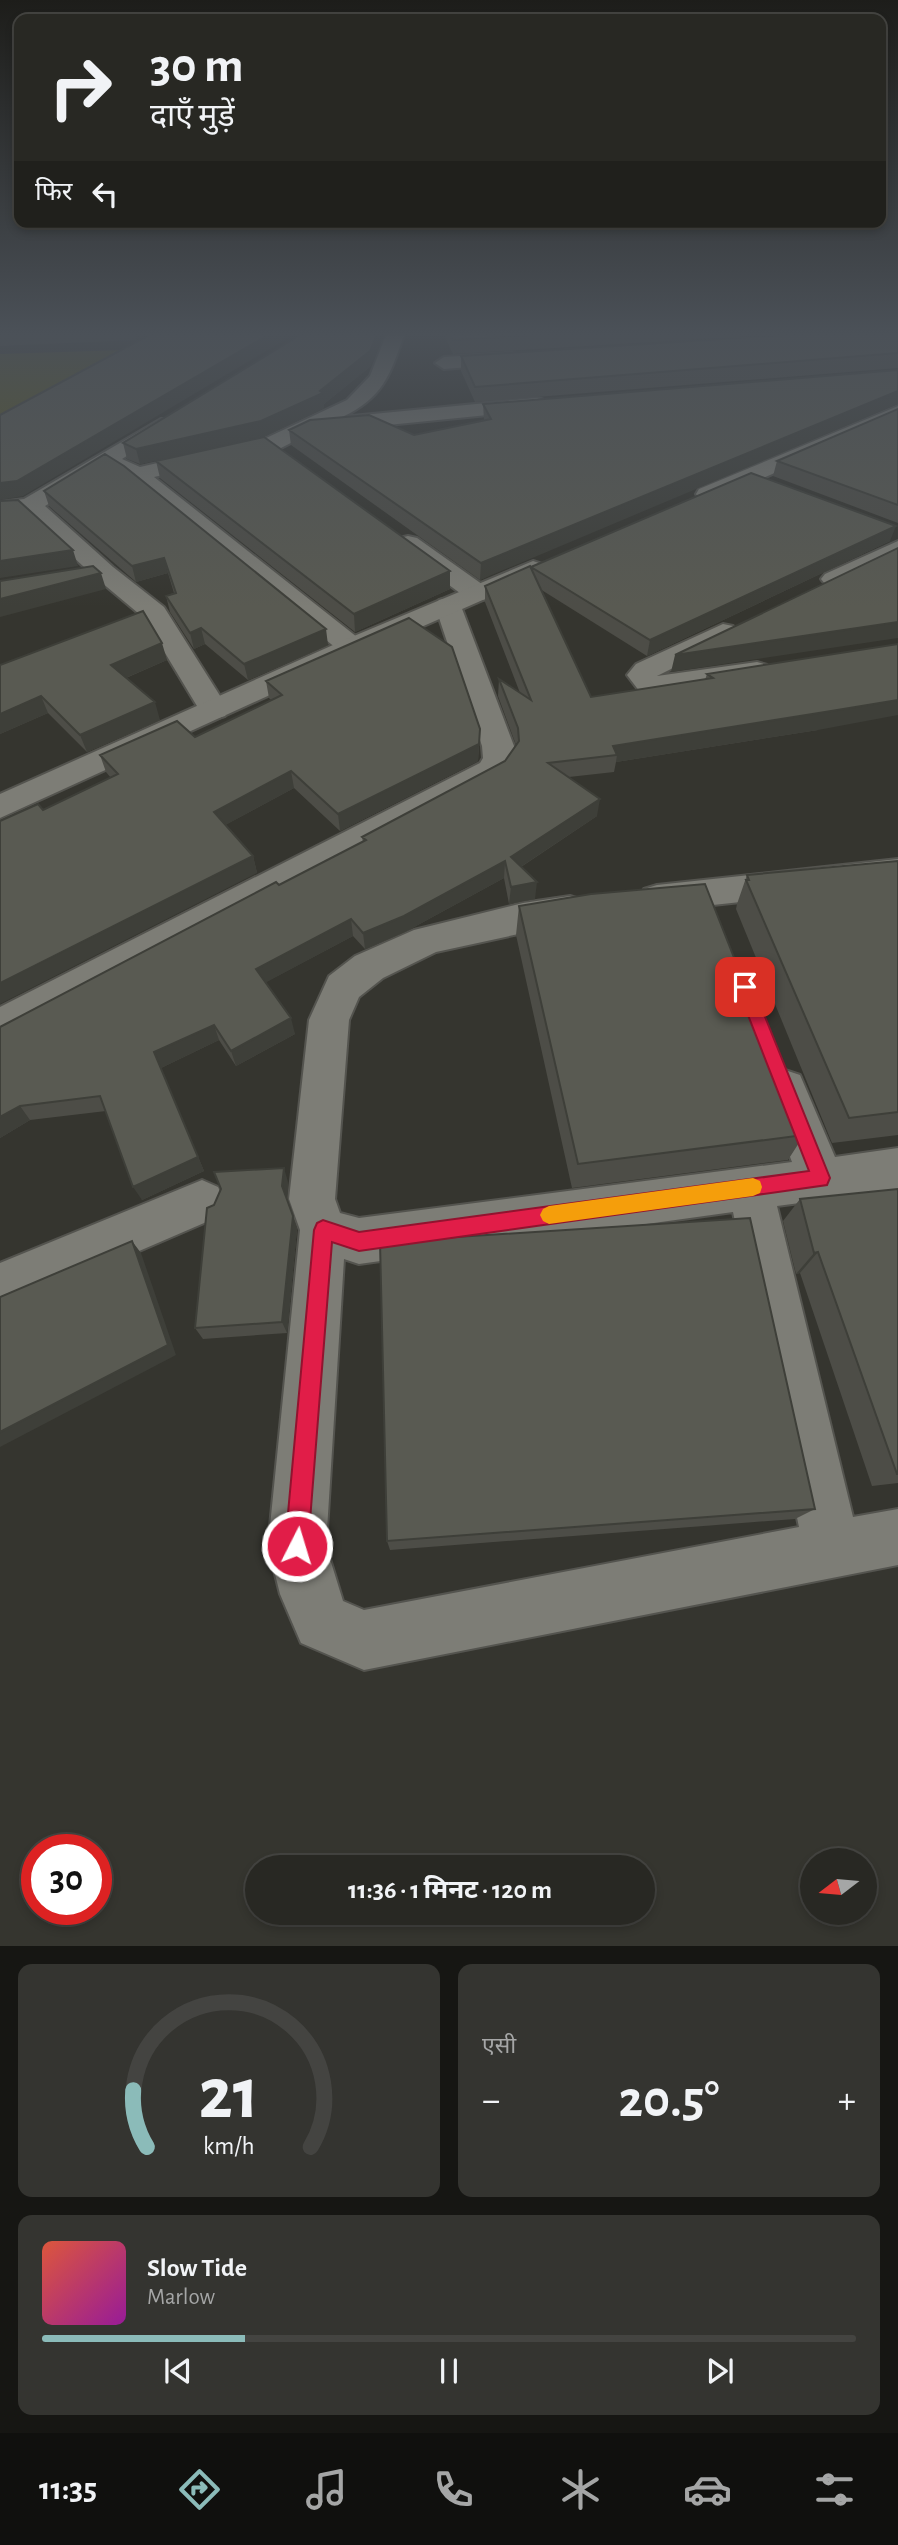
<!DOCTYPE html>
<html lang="hi">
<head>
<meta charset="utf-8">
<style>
  :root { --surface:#282823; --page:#343430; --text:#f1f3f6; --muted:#a5a6a6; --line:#444441; --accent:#8bbbb9 }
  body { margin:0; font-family:"Alegreya Sans","Noto Sans Devanagari",sans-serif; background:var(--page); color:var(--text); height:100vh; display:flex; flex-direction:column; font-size:26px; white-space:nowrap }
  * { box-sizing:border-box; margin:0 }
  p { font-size:23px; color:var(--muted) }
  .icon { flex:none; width:38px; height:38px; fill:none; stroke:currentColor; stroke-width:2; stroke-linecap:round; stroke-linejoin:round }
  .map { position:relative; height:1946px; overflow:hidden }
  .panel { display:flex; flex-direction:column; gap:18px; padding:18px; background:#161613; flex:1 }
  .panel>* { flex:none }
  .guide { position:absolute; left:14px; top:14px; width:872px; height:214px; border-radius:14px; box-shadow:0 4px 10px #0003,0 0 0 2px var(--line); background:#282823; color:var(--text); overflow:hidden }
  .needle { width:46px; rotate:254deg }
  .fabs { position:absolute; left:800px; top:1848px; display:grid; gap:14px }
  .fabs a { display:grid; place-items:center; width:77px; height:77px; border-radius:50%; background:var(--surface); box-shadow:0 4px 10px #0003,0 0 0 2px var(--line); font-size:35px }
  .speed { position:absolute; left:21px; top:1834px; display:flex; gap:14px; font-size:35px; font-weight:700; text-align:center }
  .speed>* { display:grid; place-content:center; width:91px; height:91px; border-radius:50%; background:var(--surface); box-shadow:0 4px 10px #0003,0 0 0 2px var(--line); line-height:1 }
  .speed .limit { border:10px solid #d22; background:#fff; color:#111 }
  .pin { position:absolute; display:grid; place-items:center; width:60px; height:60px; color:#fff; margin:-30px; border-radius:14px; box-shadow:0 4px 10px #0006 }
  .me { position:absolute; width:77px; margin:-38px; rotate:5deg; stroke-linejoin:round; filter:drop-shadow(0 0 5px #0008) }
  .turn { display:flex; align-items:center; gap:24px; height:147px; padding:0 21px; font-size:32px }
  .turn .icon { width:91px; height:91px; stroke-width:2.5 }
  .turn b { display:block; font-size:49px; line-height:60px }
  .then { display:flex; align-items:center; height:66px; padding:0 21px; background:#0003; gap:14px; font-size:26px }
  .big { font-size:52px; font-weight:700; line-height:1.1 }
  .panel .tile { flex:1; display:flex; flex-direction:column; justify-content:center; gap:10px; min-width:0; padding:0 24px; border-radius:14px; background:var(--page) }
  .panel .dial { align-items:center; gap:0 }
  .dial svg { height:182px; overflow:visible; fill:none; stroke:var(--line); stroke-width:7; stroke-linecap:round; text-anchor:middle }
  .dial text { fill:var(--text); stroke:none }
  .song { display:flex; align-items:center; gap:21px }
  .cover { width:84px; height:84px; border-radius:10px; background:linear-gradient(135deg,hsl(10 70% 55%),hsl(300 70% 35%)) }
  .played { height:7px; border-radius:4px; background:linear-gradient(90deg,var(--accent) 25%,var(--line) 25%) }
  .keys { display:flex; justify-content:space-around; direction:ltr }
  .heat { display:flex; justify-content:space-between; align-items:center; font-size:38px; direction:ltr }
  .panel .tiles { flex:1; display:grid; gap:18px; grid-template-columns:1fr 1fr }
  .tile:last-child { grid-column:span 2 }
  .trip { position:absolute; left:245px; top:1855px; width:410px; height:70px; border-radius:35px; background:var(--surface); box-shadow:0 4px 10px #0003,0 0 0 2px var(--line); font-weight:700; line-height:70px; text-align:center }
  .dock { display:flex; height:112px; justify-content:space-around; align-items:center; background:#10100e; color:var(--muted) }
  .dock .icon { width:49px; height:49px }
  .dock .selected { color:var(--accent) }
  .dock b { font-size:32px; color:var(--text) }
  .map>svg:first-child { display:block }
  .green { fill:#58561f }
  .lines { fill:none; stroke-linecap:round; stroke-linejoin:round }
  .minor-casing { stroke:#54544f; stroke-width:4 }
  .tertiary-casing { stroke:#54544f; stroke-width:4 }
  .minor { fill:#7d7d76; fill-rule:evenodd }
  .tertiary { fill:#7d7d76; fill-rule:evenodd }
  .wall { fill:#4d4d47 }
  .shaded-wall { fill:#3e3f39 }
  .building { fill:#595a52; stroke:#3e3f39; stroke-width:2 }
  .route { fill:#e11d48; stroke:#92132f; stroke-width:2 }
  .slow { fill:#f59e0b }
</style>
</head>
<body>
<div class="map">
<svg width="898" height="1947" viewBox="0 0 898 1947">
  <rect width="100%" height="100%" fill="#35352f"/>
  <!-- green -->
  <path class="green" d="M123,350L0,417V354Z"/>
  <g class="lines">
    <defs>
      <path id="minor" d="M386,335H404C390,375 383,398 342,417L537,398L544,400L547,404L544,408L537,410L328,431L320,428L279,449L154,477L362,641L366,647L362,653L352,655L342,653L129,479L109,467L45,506L113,567L164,607L229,710L225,716L214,719L203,716L144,618L95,577L25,513L0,516V502L24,499L161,419H175L178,423L122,459L140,467L264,439L347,400L370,376Z
        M512,353L519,355L521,359L519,363L444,369L435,363L444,357Z
        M408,536L417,538L486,587L490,593L486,599L477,601L468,599L399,548L396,543L399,538Z
        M898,541V558L843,584L834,587L825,584L821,579L825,574Z
        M448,598L457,600L461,606L514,746L515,758L502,777L14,1038L0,1043V1007L480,763L483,758L482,746L435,606L439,600Z
        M723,624L733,626L737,632L733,638L657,676L757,662L767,665L771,671L767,677L650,695L640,692L627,675L636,664Z
        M898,859V885L657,911L644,907L639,898L644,889L657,885Z
        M570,896L583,900L588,910L583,920L436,952L383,978L359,997L349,1020L335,1199L340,1213L359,1218L792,1162L764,1088L770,1075L785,1070L800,1075L835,1157L898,1148V1190L777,1206L853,1517L898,1509V1565L364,1670L301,1643L280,1594L268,1546L300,1230L289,1199L309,1020L329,976L355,956L414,930L523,903ZM733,1212L799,1527L364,1610L343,1601L326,1546L344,1259L359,1264Z
        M202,1180L218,1187L225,1202L218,1217L0,1311V1263Z"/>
      <path id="tertiary" d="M898,406V419L715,499H699L696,494L699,489Z
        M533,561L542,564L546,569L542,574L362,653L0,818V794L342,641Z"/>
    </defs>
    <!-- minor casing -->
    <use href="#minor" class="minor-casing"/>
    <!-- tertiary casing -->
    <use href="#tertiary" class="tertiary-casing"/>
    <!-- minor -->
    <use href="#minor" class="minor"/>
    <!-- tertiary -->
    <use href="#tertiary" class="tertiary"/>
  </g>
  <!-- wall -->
  <path class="wall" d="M0,335H146L136,340L0,346Z
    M444,335H767L453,354Z
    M898,335V368L475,402L461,371V356Z
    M371,366L324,404V408L263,437L140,464L127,459L123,443Z
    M898,370L480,580L291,445L289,430L414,435L484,420L483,404Z
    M898,409V523L773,476L777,461Z
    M156,461L450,571V589L355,632L160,478Z
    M44,491L328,645L248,680L205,644L194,649L170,612L166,596L174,593L168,573L136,582L49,506Z
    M890,541L647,656L540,589L591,697L705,680L707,674L818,730L616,762L614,772L569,777L597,816L521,867L535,899L509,904L504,878L405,932L365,949L353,936L266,982L295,1034L236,1066L219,1040L161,1068L204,1171L142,1200L106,1111L30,1120L0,1138V1027L363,842L362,837L505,761L516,745L498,696L499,679L520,693L485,602V586L531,569V567Z
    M167,660L126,678L160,720L87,752L48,713L0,734V665Z
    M266,681L480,729L478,761L340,831L294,788L225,825L253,856L257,873L43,810L111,778L106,772L100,755L195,737L271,700L269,698Z
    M898,861V1135L832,1143L736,909L737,904L747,875Z
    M519,906L804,1135L788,1160L572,1188L516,935Z
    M288,1182L287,1199L297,1229L287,1333L203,1339L195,1328Z
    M898,1189V1483L872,1486L800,1273L796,1274L783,1221L800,1199Z
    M815,1509L795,1519L390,1550L387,1541Z"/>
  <!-- shaded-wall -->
  <path class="shaded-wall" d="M135,335H146L136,340Z
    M268,335H293L23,496L0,500V483Z
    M377,335H384L371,366L324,404V408L263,437L140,464L136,449L320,391Z
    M898,391V404L480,580L481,563Z
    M896,526L890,541L647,656L650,640Z
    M73,550L78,566L0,578V561Z
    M164,558L168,573L136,582L132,566Z
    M450,571V589L355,632L354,614Z
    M101,573L106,589L0,617V599Z
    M898,622V638L671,672L675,655Z
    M201,628L205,644L194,649L190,633Z
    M326,629L328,645L248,680L244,664Z
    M162,643L167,660L116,682L111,665Z
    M41,696L48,713L0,734V714Z
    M898,700V715L818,730L616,762L617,755L613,746Z
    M155,702L160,720L87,752L80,735Z
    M480,729L478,761L340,831L338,814Z
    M291,771L294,788L218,829L214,812Z
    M600,799L597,816L510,874L511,857Z
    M253,856L257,873L0,1004V983Z
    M505,861L504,878L405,932L365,949L363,933Z
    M537,882L535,899L509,904L511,887Z
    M351,919L353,936L261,985L256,969Z
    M291,1018L295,1034L236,1066L231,1051Z
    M214,1025L219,1040L161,1068L204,1171L142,1200L133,1187L154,1052Z
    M20,1106L30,1120L0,1138V1117Z
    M284,1168L288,1182L287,1200L282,1186Z
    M293,1216L297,1229L287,1333L282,1322Z
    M132,1241L141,1253L176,1355L0,1447V1432Z
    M818,1252L800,1273L796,1274L814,1253Z"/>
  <!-- building -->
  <path class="building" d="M149,335H268L17,481L0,483V415Z
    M300,335H377L370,351L320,391L323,393L261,421L136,449L123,443Z
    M450,335H535L453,340Z
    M785,335H898V353L475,387L461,356Z
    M898,370V391L481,563L289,430L310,420L369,415L414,435L491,419L483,404Z
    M898,409V505L777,461Z
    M264,437L450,571L354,614L156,461Z
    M105,454L124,466L326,629L244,664L201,628L190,633L166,596L176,593L164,558L132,566L44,491Z
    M751,473L896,526L650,640L531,567Z
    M18,500L73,550L0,561V501Z
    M898,548V622L675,655Z
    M93,566L101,573L0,599V581Z
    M530,566L591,697L713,678L707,674L898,644V700L825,712L613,746L617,755L548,763L600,799L511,857L537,882L511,887L505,861L404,916L363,933L351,919L256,969L291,1018L231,1051L214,1025L154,1052L198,1157L133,1187L100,1096L20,1106L0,1117V1027L276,882L279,885L366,840L362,837L505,761L519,741L518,728L499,679L531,700L485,586Z
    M143,611L162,643L111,665L155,702L80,735L41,696L0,714V665Z
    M409,618L452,647L480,729L479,744L338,814L291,771L214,812L253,856L0,983V821L38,804L43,810L118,774L100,755L177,721L195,737L282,695L266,681Z
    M898,861V1112L849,1118L746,880H749L747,875Z
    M705,884L804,1135L578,1164L519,906L591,894Z
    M284,1168L282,1186L293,1216L282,1322L195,1328L207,1208L214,1205L221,1189L214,1172Z
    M898,1189V1474H897L818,1252L814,1253L800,1199Z
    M750,1218L815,1509L387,1541L380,1242Z
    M132,1241L168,1345L0,1432V1297Z"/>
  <!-- sky -->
  <linearGradient id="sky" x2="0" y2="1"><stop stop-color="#1d1d1a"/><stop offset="0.55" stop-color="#4b5158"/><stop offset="1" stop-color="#4b5158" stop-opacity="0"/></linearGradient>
  <rect width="898" height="607" fill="url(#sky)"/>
  <!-- route -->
  <path class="route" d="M745,980L753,987L830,1178L827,1185L359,1251L332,1242L308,1546L305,1555L297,1558L288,1555L285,1546L314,1230L317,1223L323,1220L359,1232L809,1171L737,987Z"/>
  <!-- slow -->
  <path class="slow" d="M753,1178L760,1181L762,1187L760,1193L753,1196L549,1224L543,1221L540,1215L543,1209L549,1206Z"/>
</svg>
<div class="fabs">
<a><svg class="needle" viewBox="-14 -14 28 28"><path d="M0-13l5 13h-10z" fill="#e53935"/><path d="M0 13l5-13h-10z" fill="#a5a6a6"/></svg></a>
</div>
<div class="speed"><div class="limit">30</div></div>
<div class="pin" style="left:745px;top:987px;background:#d93025"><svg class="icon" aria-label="arrive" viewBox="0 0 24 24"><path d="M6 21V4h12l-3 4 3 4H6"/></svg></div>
<svg class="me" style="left:297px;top:1546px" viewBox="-20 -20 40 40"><circle r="17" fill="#e11d48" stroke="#fff" stroke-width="3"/><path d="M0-11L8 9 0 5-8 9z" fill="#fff"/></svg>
<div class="trip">11:36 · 1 मिनट · 120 m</div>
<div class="guide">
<div class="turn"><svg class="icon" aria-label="right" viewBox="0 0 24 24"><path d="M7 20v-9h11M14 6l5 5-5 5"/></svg><div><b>30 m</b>दाएँ मुड़ें</div></div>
<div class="then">फिर<svg class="icon" aria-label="left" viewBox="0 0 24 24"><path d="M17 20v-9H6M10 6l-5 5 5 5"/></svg></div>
</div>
</div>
<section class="panel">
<div class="tiles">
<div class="tile dial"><svg viewBox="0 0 100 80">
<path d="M14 69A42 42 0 1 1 86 69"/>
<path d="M14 69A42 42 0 0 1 8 44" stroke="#8bbbb9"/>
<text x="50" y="56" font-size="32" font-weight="700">21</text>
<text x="50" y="72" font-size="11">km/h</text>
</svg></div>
<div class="tile"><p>एसी</p>
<div class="heat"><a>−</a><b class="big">20.5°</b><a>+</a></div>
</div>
<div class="tile">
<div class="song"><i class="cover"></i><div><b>Slow Tide</b><p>Marlow</p></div></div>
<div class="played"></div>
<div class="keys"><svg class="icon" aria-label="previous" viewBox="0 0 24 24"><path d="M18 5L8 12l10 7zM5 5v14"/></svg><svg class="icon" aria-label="pause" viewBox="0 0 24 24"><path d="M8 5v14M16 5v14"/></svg><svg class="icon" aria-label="next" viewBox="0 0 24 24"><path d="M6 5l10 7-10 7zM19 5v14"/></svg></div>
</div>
</div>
</section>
<nav class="dock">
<b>11:35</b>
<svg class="icon selected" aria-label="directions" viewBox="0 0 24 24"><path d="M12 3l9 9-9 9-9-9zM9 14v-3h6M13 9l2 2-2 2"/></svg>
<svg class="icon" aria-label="music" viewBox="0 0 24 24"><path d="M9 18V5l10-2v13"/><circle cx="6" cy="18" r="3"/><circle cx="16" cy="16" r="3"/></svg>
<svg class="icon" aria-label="phone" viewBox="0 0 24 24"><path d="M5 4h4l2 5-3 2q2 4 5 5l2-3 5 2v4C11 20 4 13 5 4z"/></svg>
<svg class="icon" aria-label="climate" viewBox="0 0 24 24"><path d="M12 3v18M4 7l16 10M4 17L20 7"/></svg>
<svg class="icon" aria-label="car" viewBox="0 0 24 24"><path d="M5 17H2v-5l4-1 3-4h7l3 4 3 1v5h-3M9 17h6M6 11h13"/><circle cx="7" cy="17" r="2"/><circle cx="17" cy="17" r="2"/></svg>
<svg class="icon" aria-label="filters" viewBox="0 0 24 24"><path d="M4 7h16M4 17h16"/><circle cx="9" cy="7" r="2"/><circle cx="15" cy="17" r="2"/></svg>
</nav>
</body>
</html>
